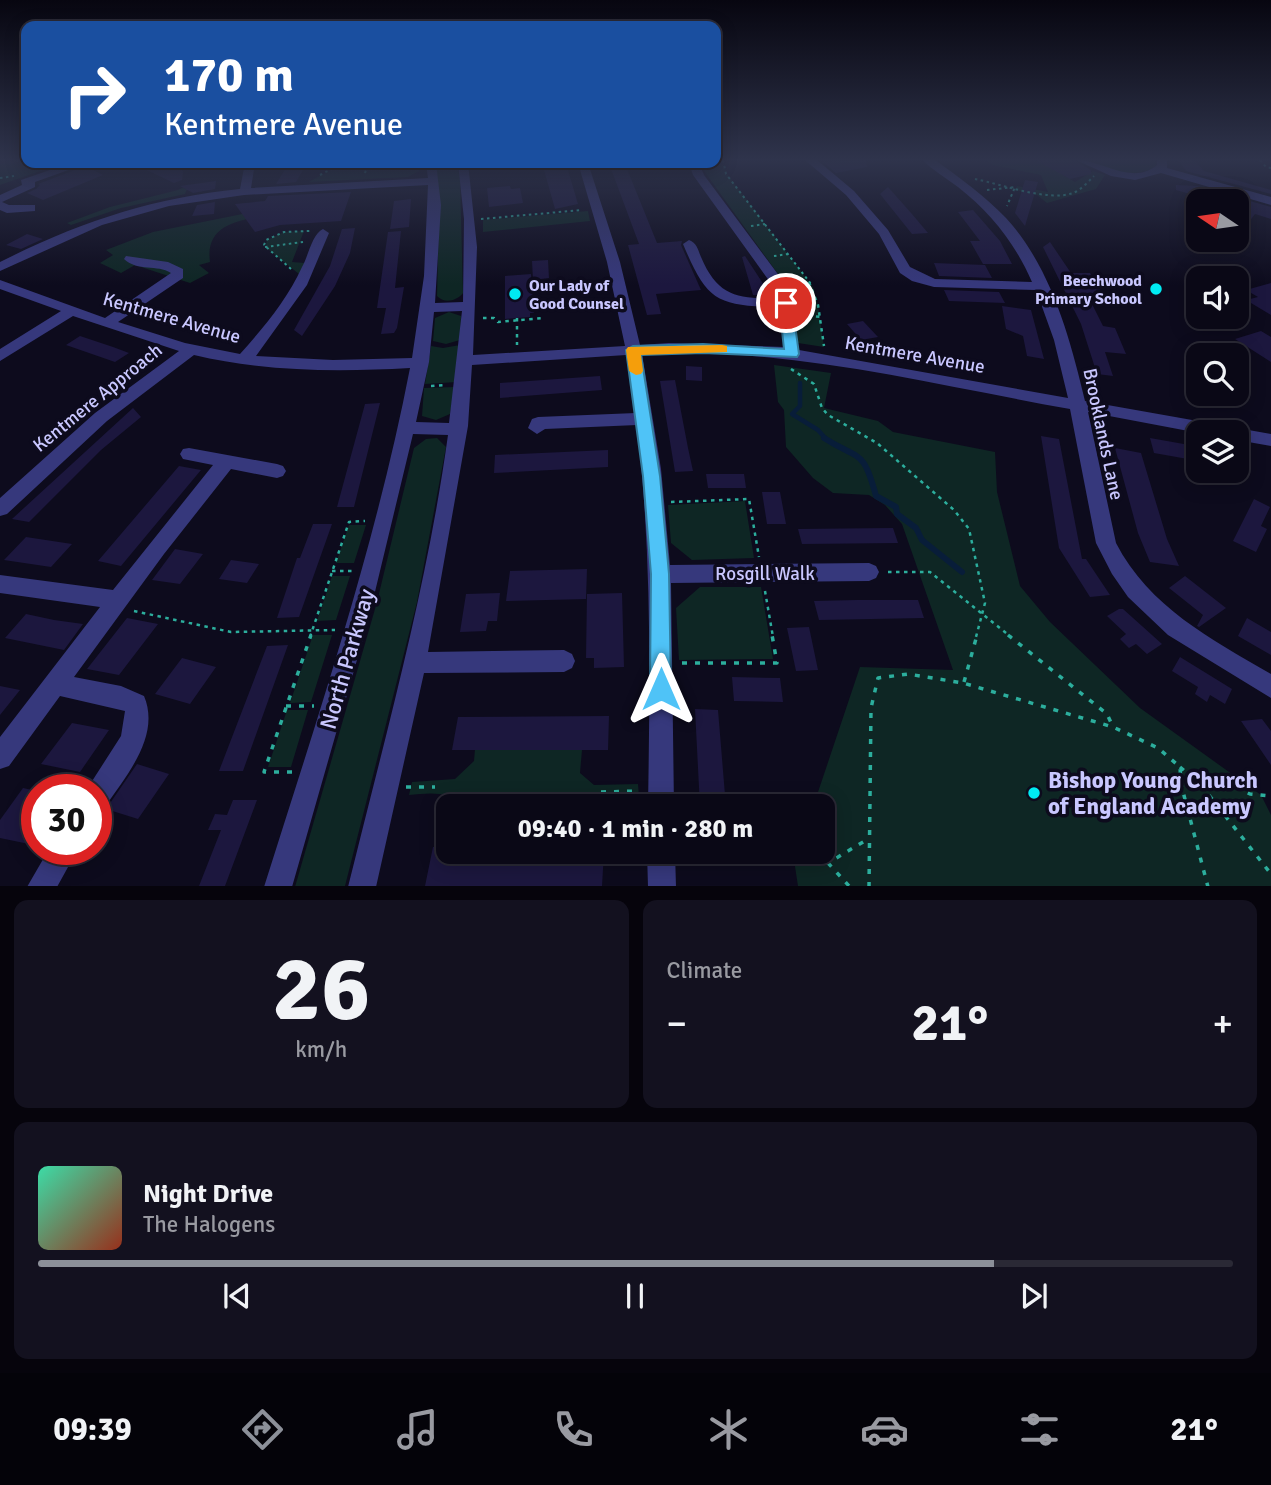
<!DOCTYPE html>
<html lang="en">
<head>
<meta charset="utf-8">
<style>
  :root { --surface:#0a0816; --page:#13111f; --text:#f1f3f6; --muted:#999aa1; --line:#2a2935; --accent:#8c9099 }
  body { margin:0; font-family:Signika,sans-serif; background:var(--page); color:var(--text); height:100vh; display:flex; flex-direction:column; font-size:26px; white-space:nowrap }
  * { box-sizing:border-box; margin:0 }
  p { font-size:23px; color:var(--muted) }
  .icon { flex:none; width:38px; height:38px; fill:none; stroke:currentColor; stroke-width:2; stroke-linecap:round; stroke-linejoin:round }
  .map { position:relative; height:886px; overflow:hidden }
  .details { display:flex; flex-direction:column; gap:14px; padding:14px; background:#06040c; flex:1 }
  .details>* { flex:none }
  .top-card { position:absolute; left:21px; top:21px; width:700px; height:147px; border-radius:14px; box-shadow:0 4px 18px #0003,0 0 0 2px var(--line); background:#1a4fa0; color:#fff; overflow:hidden }
  .needle { width:46px; rotate:283deg }
  .fabs { position:absolute; left:1186px; top:189px; display:grid; gap:14px }
  .fabs a { display:grid; place-items:center; width:63px; height:63px; border-radius:14px; background:var(--surface); box-shadow:0 4px 18px #0003,0 0 0 2px var(--line); font-size:35px }
  .speed { position:absolute; left:21px; top:774px; display:flex; gap:14px; font-size:35px; font-weight:700; text-align:center }
  .speed>* { display:grid; place-content:center; width:91px; height:91px; border-radius:50%; background:var(--surface); box-shadow:0 4px 18px #0003,0 0 0 2px var(--line); line-height:1 }
  .speed .limit { border:10px solid #d22; background:#fff; color:#111 }
  .pin { position:absolute; display:grid; place-items:center; width:60px; height:60px; color:#fff; margin:-30px; border:4px solid #fff; border-radius:50%; box-shadow:0 2px 7px #0007 }
  .me { position:absolute; width:77px; margin:-38px; rotate:0deg; stroke-linejoin:round; filter:drop-shadow(0 0 5px #0008) }
  .turn { display:flex; align-items:center; gap:24px; height:147px; padding:0 28px; font-size:32px }
  .turn .icon { width:91px; height:91px; stroke-width:2.5 }
  .turn b { display:block; font-size:49px; line-height:60px }
  .big { font-size:52px; font-weight:700; line-height:1.1 }
  .details .tile { flex:1; display:flex; flex-direction:column; justify-content:center; gap:10px; min-width:0; padding:0 24px; border-radius:14px; background:var(--page) }
  .details .dial { align-items:center; gap:0 }
  .dial b { font-size:91px; line-height:1 }
  .song { display:flex; align-items:center; gap:21px }
  .cover { width:84px; height:84px; border-radius:10px; background:linear-gradient(135deg,hsl(160 70% 55%),hsl(10 70% 35%)) }
  .played { height:7px; border-radius:4px; background:linear-gradient(90deg,var(--accent) 80%,var(--line) 80%) }
  .keys { display:flex; justify-content:space-around; direction:ltr }
  .heat { display:flex; justify-content:space-between; align-items:center; font-size:38px; direction:ltr }
  .details .tiles { flex:1; display:grid; gap:14px; grid-template-columns:1fr 1fr }
  .tile:last-child { grid-column:span 2 }
  .trip { position:absolute; left:436px; top:794px; width:399px; height:70px; border-radius:14px; background:var(--surface); box-shadow:0 4px 18px #0003,0 0 0 2px var(--line); font-weight:700; line-height:70px; text-align:center }
  .menu { display:flex; height:112px; justify-content:space-around; align-items:center; background:#040309; color:var(--muted) }
  .menu .icon { width:49px; height:49px }
  .menu .active { color:var(--accent) }
  .menu b { font-size:32px; color:var(--text) }
  .map>svg:first-child { display:block }
  .green { fill:#0e2624 }
  .lines { fill:none; stroke-linecap:round; stroke-linejoin:round }
  .stream-far1 { stroke:#081d39; stroke-width:4.5 }
  .stream { stroke:#081d39; stroke-width:6 }
  .building { fill:#1c173e }
  .path-far2 { stroke:#2cae9d; stroke-width:2; stroke-dasharray:2.5 3.5; stroke-linecap:butt }
  .path-far1 { stroke:#2cae9d; stroke-width:2.5; stroke-dasharray:3.5 4.5; stroke-linecap:butt }
  .path { stroke:#2cae9d; stroke-width:3.5; stroke-dasharray:5 8; stroke-linecap:butt }
  .minor { fill:#36387c; fill-rule:evenodd }
  .route { fill:#4fc3f7; stroke:#337fa1; stroke-width:2 }
  .slow { fill:#f59e0b }
  .poi-dot { fill:#00ebf2; stroke:#0d0b1d; stroke-width:2.5 }
  .labels { text-anchor:middle; stroke-width:7; stroke-linejoin:round; paint-order:stroke }
  .far-poi-label { font-size:16px; font-weight:bold; fill:#c9c7ff; stroke:#0d0b1d; text-anchor:end }
  .street-label { font-size:19px; fill:#c9c7ff; stroke:#0d0b1d }
  .near-street-label { font-size:23px; fill:#c9c7ff; stroke:#0d0b1d }
  .near-poi-label { font-size:23px; font-weight:bold; fill:#c9c7ff; stroke:#0d0b1d; text-anchor:start }
</style>
</head>
<body>
<div class="map">
<svg width="1271" height="887" viewBox="0 0 1271 887">
  <rect width="100%" height="100%" fill="#0d0b1d"/>
  <!-- green -->
  <path class="green" d="M12,160H26V163H63L0,185V164Z
    M716,160H723L727,174L813,287L818,305L824,347L798,343L788,288L702,168L700,163H716Z
    M985,160H1038L1075,182L1093,171L1105,175L1096,189L1047,203L1037,195L1015,190L1017,186L1048,192L1041,175L993,165Z
    M1087,160H1155L1156,166C1137,180 1107,170 1087,160Z
    M370,163H419V171L408,177L309,182L338,166Z
    M436,163H457L460,180L463,293C457,301 444,304 437,296L439,216Z
    M189,184L185,194L121,208L71,225L67,223L110,207L178,190Z
    M262,210L263,216C236,221 205,226 210,262L199,265L209,273L190,283L135,265L121,273L100,263L113,255L106,250L153,232Z
    M588,211L590,221L483,232V220Z
    M304,231L292,262L305,263L299,274L269,250L266,244L267,240L284,232Z
    M449,312L461,316L460,340L446,344L433,341L435,318Z
    M460,345L457,382L425,384L431,346L443,348Z
    M774,365L831,373L824,408L878,421L893,432L995,452L997,492L1020,586L1050,622L1140,708L1261,795L1271,815V886H798L794,860L797,852H822V807H813L860,667L953,670L902,524L885,505L869,495L833,493L813,478L786,447L784,410L778,402Z
    M455,387L450,414L436,420L422,416L424,388Z
    M437,438L446,447L417,602L345,886L295,887L377,602L414,448L426,439Z
    M745,501L754,558L692,560L671,543L668,505Z
    M349,525H366L354,563H336Z
    M332,576H350L336,620L317,621Z
    M700,587H761L773,659L679,660L676,608Z
    M313,635H332L311,702L290,703Z
    M287,710H308L291,767H268Z
    M475,749L582,750L580,773L594,785L638,784L639,797L595,798L586,807H458C449,789 427,794 409,795L412,782L455,779L474,761Z"/>
  <g class="lines">
    <!-- stream-far1 -->
    <path class="stream-far1" d="M800,383V406L792,414L818,430L826,439"/>
    <!-- stream -->
    <path class="stream" d="M824,438C860,461 863,448 876,496L896,507L897,514L916,528L922,540L962,572"/>
  </g>
  <!-- building -->
  <path class="building" d="M866,160L867,167L836,173L823,162Z
    M1035,160H1074L1091,170V174L1070,179Z
    M1178,160H1194L1204,171L1271,190V194L1186,171Z
    M132,163H168L183,171L182,180L174,183Z
    M289,163H307L296,182L276,184Z
    M81,164L103,175L43,200L27,193L36,189L40,185L38,184L75,170Z
    M625,164L657,243L682,241L681,245L701,290L656,294L661,314L647,315L628,245L639,244L610,166Z
    M567,167L578,204L555,209L544,170Z
    M1025,180L1038,182L1025,226L1015,213Z
    M216,181L215,189L193,193L180,186Z
    M1176,185L1197,186L1271,207V219L1255,214L1248,223L1237,220V201H1214L1176,190Z
    M510,186L511,189L520,188L523,203L489,207L487,188Z
    M888,187L912,214L928,233L912,234L880,194Z
    M351,192L341,221L280,225L255,232L235,204L265,201L268,196Z
    M411,199L409,227L390,229L394,201Z
    M215,202L214,214L192,216L197,205Z
    M973,210L1000,241L1012,264H983L970,241H980L958,212Z
    M355,228L350,253L335,286L302,336L294,330L330,266L342,229Z
    M401,231L395,288L404,287L397,328L394,333L381,334L386,308H377L388,232Z
    M27,234L43,239L21,249L6,245Z
    M1050,242L1071,273H1090L1108,302L1090,300L1103,326L1115,328L1126,354L1105,352L1113,376L1097,374L1081,324L1043,247Z
    M745,256L764,285L767,296L753,295L742,257Z
    M548,260L549,278L533,280L532,261Z
    M934,263L985,265L992,278L939,276Z
    M531,274L534,313H530V317L505,319V276Z
    M1271,283V315L1246,300L1258,297L1246,290Z
    M944,290L999,292L1005,303L949,301Z
    M1002,306L1031,310L1044,359L1027,356L1023,336L1006,329Z
    M863,321L878,337L861,340L847,324Z
    M1261,331L1271,337V362L1235,339Z
    M80,336L113,347L129,353L115,362L66,345Z
    M686,366L702,367V381L686,380Z
    M600,376L602,390L500,398V383Z
    M675,380L688,448L693,471L675,472L660,381Z
    M380,403L354,507H337L365,404Z
    M133,408L141,417L101,450L29,522L12,519Z
    M1041,436L1059,439L1082,559H1086L1110,595L1090,597L1059,548Z
    M1150,438L1195,446L1199,461L1154,453Z
    M1115,448L1141,453L1167,539L1179,566L1150,562L1138,533Z
    M608,450V467L494,473L495,455Z
    M179,466L201,470L121,566L98,561Z
    M706,474H744L746,488H708Z
    M762,492H780L786,524H767Z
    M1254,499L1270,507L1261,526L1267,529L1256,552L1233,541Z
    M313,524H332L299,617L277,618L297,558H300Z
    M893,528L898,543L802,544L798,529Z
    M26,537L72,544L51,567L4,560Z
    M175,549L203,554L180,584L152,580Z
    M231,560L259,564L247,583L219,579Z
    M587,569L586,599L506,601L510,571Z
    M1185,576L1226,608L1199,627L1197,626L1203,615L1169,588Z
    M500,593L497,621H488L486,631L460,632L466,594Z
    M622,593L624,667L594,668V658H586L587,594Z
    M857,600H918L924,618L819,620L814,601Z
    M1119,609H1123L1162,644L1147,654L1136,644L1129,648L1120,639L1126,634L1107,616Z
    M26,614L54,620L83,624L64,650L5,638Z
    M127,618L158,624L119,675L87,669Z
    M1247,618L1271,632V655L1238,636Z
    M809,627L818,670L796,671L787,628Z
    M288,645L243,771H219L267,646Z
    M1180,657L1232,689L1225,704L1210,695L1207,702L1195,694L1198,687L1172,671Z
    M182,658L216,667L190,704L155,694Z
    M732,677L780,678L783,702L734,701Z
    M0,686L20,690L0,715Z
    M695,709L718,710L726,807H700Z
    M609,716L608,750H452L458,717Z
    M1262,719L1271,731V765L1241,721Z
    M72,723L109,730L80,772L41,764Z
    M137,764L169,774L138,819L106,809Z
    M23,788L37,791V833L29,844L0,838V820Z
    M233,800H257L225,886H199L221,830H208L215,814L227,815Z
    M433,847H448V852H604L602,886H425Z"/>
  <g class="lines">
    <!-- path-far2 -->
    <path class="path-far2" d="M16,160L33,167
      M723,160L726,174L811,284
      M1260,160L1266,167L1271,168
      M81,164L92,163
      M365,173L368,163
      M320,175L337,166L365,163
      M0,178L14,176
      M975,179C1001,184 1048,202 1073,193C1081,190 1088,182 1094,176
      M987,190L1015,187L1007,206
      M481,219L582,210
      M751,226L765,224
      M265,247L303,242
      M774,256L788,254
      M291,269L264,245L266,240L284,232L310,231"/>
    <!-- path-far1 -->
    <path class="path-far1" d="M809,282L818,305L824,346
      M798,287H813
      M800,315L821,317
      M483,318H494L498,322L543,318
      M517,318V345
      M791,369L814,384L822,408L828,415L877,443L954,510L969,529L985,603L976,637
      M431,386L446,385
      M671,502L749,499L759,557
      M332,571H353
      M888,572H930L1011,637
      M765,591L773,637
      M134,611L231,632L335,630
      M310,637L349,522L365,521"/>
    <!-- path -->
    <path class="path" d="M1008,635L1107,714L1113,727
      M682,663H777L772,635
      M964,682L977,635
      M286,706H314
      M1180,767L1201,785L1221,780L1250,794L1271,796
      M292,772H264L311,635
      M1201,785L1271,874
      M406,787H435
      M601,792L639,791
      M682,859L828,863L868,839
      M828,863L850,887
      M869,887L871,708L878,678L908,674L963,683L1113,727L1158,748L1180,767L1181,784L1208,887"/>
    <!-- minor -->
    <path class="minor" d="M805,160H817L854,191L888,230L910,267L935,279L1032,282C1015,243 991,213 958,187C946,178 933,170 922,160H935C960,178 985,196 1006,218C1051,267 1070,338 1085,401L1271,434V446L1237,440V432L1199,433L1088,412L1116,543C1149,607 1211,639 1271,674V698L1168,635L1128,597L1112,574L1096,543L1070,409C929,384 786,346 642,354L661,469L670,565L869,563L876,566L879,572L876,578L869,581L671,583L674,807H648C650,679 652,553 637,425L545,429L537,434L528,428L532,419L538,417L636,413L626,355L472,365L468,426L428,652L564,650L572,654L575,661L572,668L564,672L424,673L376,887H348C385,737 427,588 448,435L413,434L367,625L292,887H264C318,716 376,544 410,368C338,372 266,372 194,355L107,421L7,514L0,516V498L95,413L179,351L73,316L0,361V349L61,311L0,289V280L105,318L171,273C157,264 138,272 124,259L126,256L168,262L183,269V278L118,322L185,343L240,354C264,327 287,300 302,267C308,257 312,234 323,229L329,233L307,285L256,356L333,360L412,358L424,276L428,185L244,195L169,206L102,225L0,271V262C80,222 151,198 240,189L245,163H255L251,188L428,178L426,163H436L441,205L435,303L463,302L464,219L458,163H468L477,247L473,355L625,346L607,262L578,163H588L620,262L640,345L669,343L784,347L779,307C716,306 707,301 683,244L689,240C697,243 698,250 701,257C718,297 737,298 777,299L775,289L693,175L689,163H699L704,175L789,289L799,350L1068,398L1054,340L1036,290L934,287L912,281L900,273L879,234L846,195ZM462,311L449,423L416,422L429,362L434,312Z
      M1076,160C1103,160 1132,186 1157,165V160H1167V168L1271,197V205L1161,173L1135,180L1111,176Z
      M70,163L75,166L74,168L35,182V187L2,202L9,205H35V211L7,213L0,210V195L22,185L21,180Z
      M189,448L277,464L283,466L286,471L283,476L277,478L231,469L164,554L74,677L121,686L144,696C161,736 126,776 105,807L96,811V789H87L121,736L125,711L60,696L9,766L0,769V737L100,607L0,593V575L113,590L213,465L183,459L180,454L183,449Z
      M49,849H78L57,887H27Z
      M647,852H675L676,887H648Z"/>
  </g>
  <!-- sky -->
  <linearGradient id="sky" x2="0" y2="1"><stop stop-color="#070610"/><stop offset="0.56" stop-color="#2f344c"/><stop offset="1" stop-color="#2f344c" stop-opacity="0"/></linearGradient>
  <rect width="1271" height="285" fill="url(#sky)"/>
  <!-- route -->
  <path class="route" d="M786,300L792,303L799,354L797,357L703,353L641,355L660,476L669,574L671,689L668,696L661,699L653,696L650,689L651,574L643,476L626,350L633,346L703,344L784,349L779,303Z"/>
  <!-- slow -->
  <path class="slow" d="M722,345L727,346V352L641,355L643,371L641,374L636,375L629,371L626,350L628,347Z"/>
  <!-- markers -->
  <g class="poi-dot">
    <circle cx="1156" cy="289" r="7"/>
    <circle cx="515" cy="294" r="7"/>
    <circle cx="1034" cy="793" r="7"/>
  </g>
  <g class="labels">
    <!-- far-poi labels -->
    <g class="far-poi-label">
      <text x="1142" y="286">Beechwood<tspan x="1142" dy="18">Primary School</tspan></text>
      <text x="529" y="291" text-anchor="start">Our Lady of<tspan x="529" dy="18">Good Counsel</tspan></text>
    </g>
    <!-- street labels -->
    <g class="street-label">
      <text transform="translate(172 317) rotate(16)" y="7">Kentmere Avenue</text>
      <text transform="translate(915 354) rotate(10)" y="7">Kentmere Avenue</text>
      <text transform="translate(97 397) rotate(-39)" y="7">Kentmere Approach</text>
      <text transform="translate(1104 434) rotate(78)" y="7">Brooklands Lane</text>
      <text x="765" y="580">Rosgill Walk</text>
    </g>
    <!-- near-street labels -->
    <g class="near-street-label">
      <text transform="translate(347 659) rotate(-74)" y="8">North Parkway</text>
    </g>
    <!-- near-poi labels -->
    <g class="near-poi-label">
      <text x="1048" y="788">Bishop Young Church<tspan x="1048" dy="26">of England Academy</tspan></text>
    </g>
  </g>
</svg>
<div class="fabs">
<a><svg class="needle" viewBox="-14 -14 28 28"><path d="M0-13l5 13h-10z" fill="#e53935"/><path d="M0 13l5-13h-10z" fill="#999aa1"/></svg></a>
<a><svg class="icon" aria-label="sound" viewBox="0 0 24 24"><path d="M4 9h4l5-4v14l-5-4H4zM17 9q2 3 0 6"/></svg></a>
<a><svg class="icon" aria-label="search" viewBox="0 0 24 24"><circle cx="10" cy="10" r="6"/><path d="M15 15l6 6"/></svg></a>
<a><svg class="icon" aria-label="layers" viewBox="0 0 24 24"><path d="M12 4l9 5-9 5-9-5zM3 14l9 5 9-5"/></svg></a>
</div>
<div class="speed"><div class="limit">30</div></div>
<div class="pin" style="left:786px;top:303px;background:#d93025"><svg class="icon" aria-label="arrive" viewBox="0 0 24 24"><path d="M6 21V4h12l-3 4 3 4H6"/></svg></div>
<svg class="me" style="left:661px;top:689px" viewBox="-20 -20 40 40"><path d="M0-17L14 15 0 8-14 15z" fill="#4fc3f7" stroke="#fff" stroke-width="4"/></svg>
<div class="trip">09:40 · 1 min · 280 m</div>
<div class="top-card">
<div class="turn"><svg class="icon" aria-label="right" viewBox="0 0 24 24"><path d="M7 20v-9h11M14 6l5 5-5 5"/></svg><div><b>170 m</b>Kentmere Avenue</div></div>
</div>
</div>
<section class="details">
<div class="tiles">
<div class="tile dial"><b>26</b><p>km/h</p></div>
<div class="tile"><p>Climate</p>
<div class="heat"><a>−</a><b class="big">21°</b><a>+</a></div>
</div>
<div class="tile">
<div class="song"><i class="cover"></i><div><b>Night Drive</b><p>The Halogens</p></div></div>
<div class="played"></div>
<div class="keys"><svg class="icon" aria-label="previous" viewBox="0 0 24 24"><path d="M18 5L8 12l10 7zM5 5v14"/></svg><svg class="icon" aria-label="pause" viewBox="0 0 24 24"><path d="M8 5v14M16 5v14"/></svg><svg class="icon" aria-label="next" viewBox="0 0 24 24"><path d="M6 5l10 7-10 7zM19 5v14"/></svg></div>
</div>
</div>
</section>
<nav class="menu">
<b>09:39</b>
<svg class="icon active" aria-label="directions" viewBox="0 0 24 24"><path d="M12 3l9 9-9 9-9-9zM9 14v-3h6M13 9l2 2-2 2"/></svg>
<svg class="icon" aria-label="music" viewBox="0 0 24 24"><path d="M9 18V5l10-2v13"/><circle cx="6" cy="18" r="3"/><circle cx="16" cy="16" r="3"/></svg>
<svg class="icon" aria-label="phone" viewBox="0 0 24 24"><path d="M5 4h4l2 5-3 2q2 4 5 5l2-3 5 2v4C11 20 4 13 5 4z"/></svg>
<svg class="icon" aria-label="climate" viewBox="0 0 24 24"><path d="M12 3v18M4 7l16 10M4 17L20 7"/></svg>
<svg class="icon" aria-label="car" viewBox="0 0 24 24"><path d="M5 17H2v-5l4-1 3-4h7l3 4 3 1v5h-3M9 17h6M6 11h13"/><circle cx="7" cy="17" r="2"/><circle cx="17" cy="17" r="2"/></svg>
<svg class="icon" aria-label="filters" viewBox="0 0 24 24"><path d="M4 7h16M4 17h16"/><circle cx="9" cy="7" r="2"/><circle cx="15" cy="17" r="2"/></svg>
<b>21°</b>
</nav>
</body>
</html>
